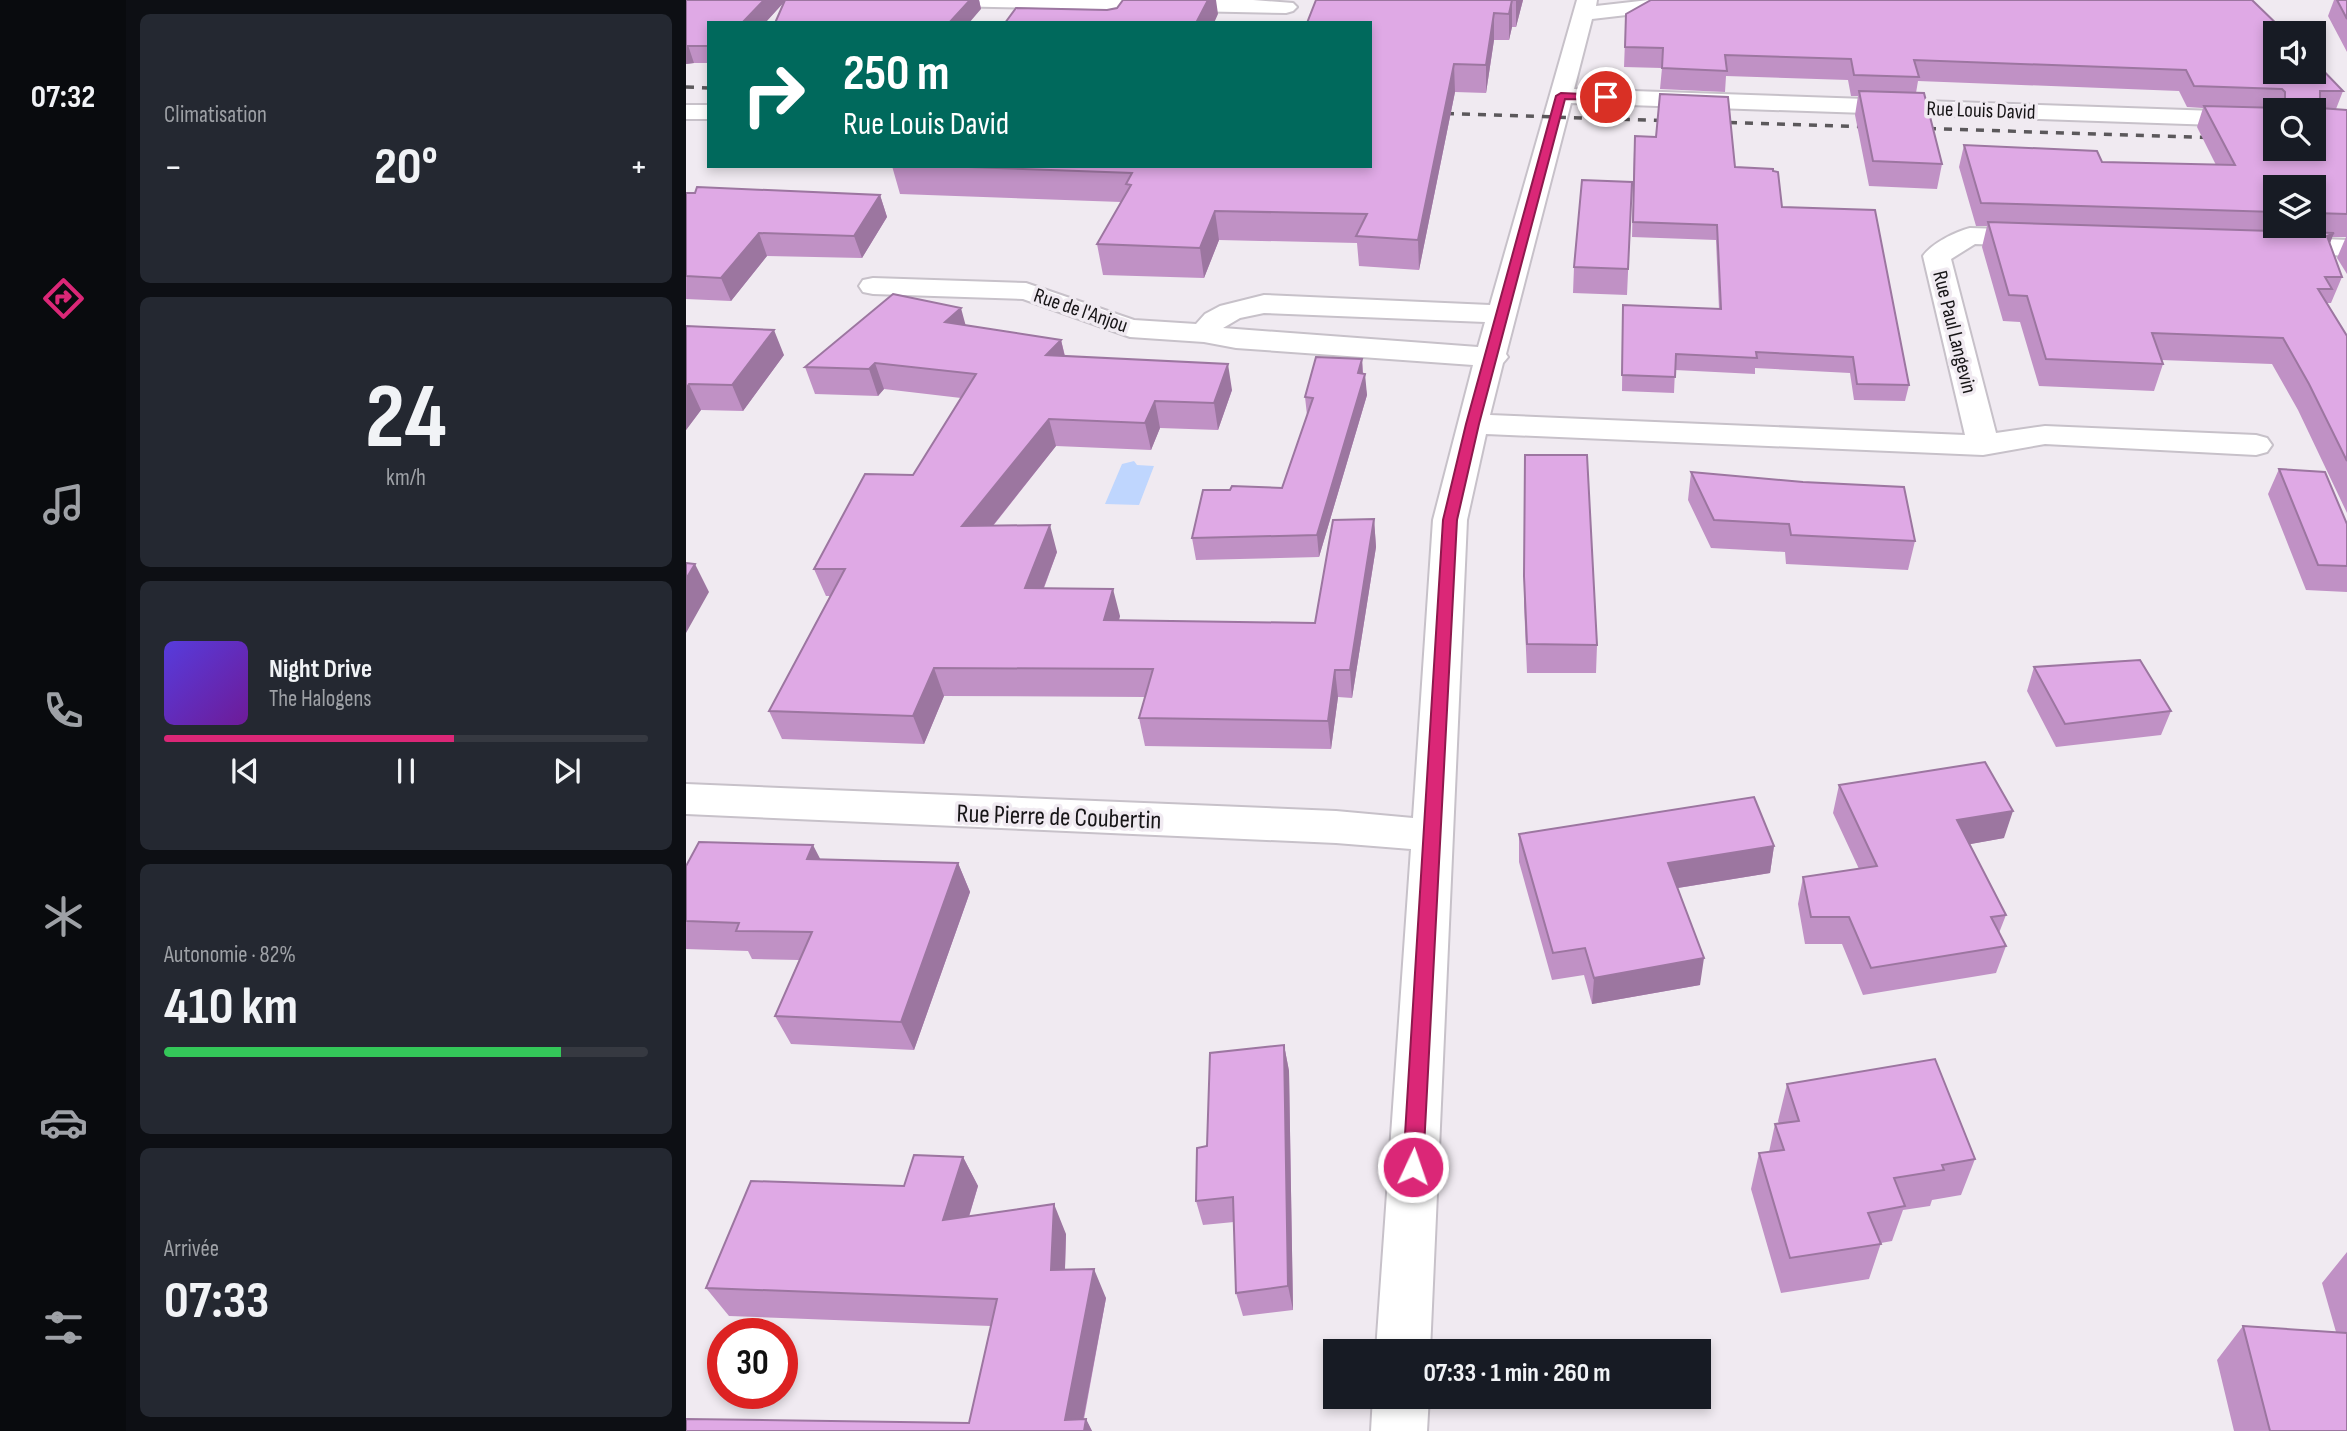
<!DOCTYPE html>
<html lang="fr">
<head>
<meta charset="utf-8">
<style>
  :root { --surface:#171b24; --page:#242831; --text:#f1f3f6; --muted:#9ea1a6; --line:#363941; --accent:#db2777 }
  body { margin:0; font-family:"Sofia Sans Condensed",sans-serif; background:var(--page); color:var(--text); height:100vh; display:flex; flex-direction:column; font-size:26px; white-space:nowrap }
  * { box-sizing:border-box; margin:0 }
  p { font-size:23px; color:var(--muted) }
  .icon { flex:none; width:38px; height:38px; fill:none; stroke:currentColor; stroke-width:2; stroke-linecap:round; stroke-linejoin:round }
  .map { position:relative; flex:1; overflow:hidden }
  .sheet { display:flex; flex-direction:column; gap:14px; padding:14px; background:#0d0f14; width:560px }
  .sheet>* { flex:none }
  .top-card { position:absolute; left:21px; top:21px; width:665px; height:147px; border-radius:0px; box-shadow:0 4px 10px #0003; background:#00695c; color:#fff; overflow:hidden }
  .fabs { position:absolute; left:1577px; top:21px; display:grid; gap:14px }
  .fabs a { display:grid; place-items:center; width:63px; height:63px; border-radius:0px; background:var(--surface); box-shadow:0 4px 10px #0003; font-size:35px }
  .speed { position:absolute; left:21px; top:1318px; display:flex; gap:14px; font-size:35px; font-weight:700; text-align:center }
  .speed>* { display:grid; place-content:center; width:91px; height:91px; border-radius:50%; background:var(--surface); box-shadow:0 4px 10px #0003; line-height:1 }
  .speed .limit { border:10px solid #d22; background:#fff; color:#111 }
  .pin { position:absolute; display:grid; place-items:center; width:60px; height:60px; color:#fff; margin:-30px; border:4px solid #fff; border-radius:50%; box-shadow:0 2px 7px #0007 }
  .me { position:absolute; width:77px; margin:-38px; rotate:3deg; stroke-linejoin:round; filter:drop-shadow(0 0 5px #0008) }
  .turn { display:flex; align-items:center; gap:24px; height:147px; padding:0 21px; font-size:32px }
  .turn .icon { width:91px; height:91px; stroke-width:2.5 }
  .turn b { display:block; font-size:49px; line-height:60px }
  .big { font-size:52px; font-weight:700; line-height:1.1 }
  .sheet .card { flex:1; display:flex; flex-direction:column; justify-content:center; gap:10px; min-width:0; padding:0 24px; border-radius:10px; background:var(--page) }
  .sheet .dial { align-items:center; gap:0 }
  .dial b { font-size:91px; line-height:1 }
  .song { display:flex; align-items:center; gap:21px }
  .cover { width:84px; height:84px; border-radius:10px; background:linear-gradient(135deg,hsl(250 70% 55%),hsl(280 70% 35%)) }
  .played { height:7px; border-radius:4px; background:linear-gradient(90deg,var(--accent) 60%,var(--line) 60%) }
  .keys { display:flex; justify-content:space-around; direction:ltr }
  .heat { display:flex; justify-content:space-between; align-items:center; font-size:38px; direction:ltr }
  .charge { height:10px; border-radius:5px; background:linear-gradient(90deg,#34c759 82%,var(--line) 0) }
  .trip { position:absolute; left:637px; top:1339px; width:388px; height:70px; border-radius:0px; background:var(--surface); box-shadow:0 4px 10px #0003; font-weight:700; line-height:70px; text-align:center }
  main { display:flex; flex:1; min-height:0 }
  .dock { display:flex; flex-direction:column; width:126px; justify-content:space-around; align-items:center; background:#090b0e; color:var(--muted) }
  .dock .icon { width:49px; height:49px }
  .dock .current { color:var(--accent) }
  .dock b { font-size:32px; color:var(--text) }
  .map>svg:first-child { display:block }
  .water { fill:#bfd6fe }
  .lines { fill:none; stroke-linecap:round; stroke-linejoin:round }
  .minor-casing { stroke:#c7c1c9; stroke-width:4 }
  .minor { fill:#fff; fill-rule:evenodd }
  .rail { stroke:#5b585b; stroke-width:3.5; stroke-dasharray:8 8; stroke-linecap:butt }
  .wall { fill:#c091c5; fill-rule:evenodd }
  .shaded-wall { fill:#9c76a0 }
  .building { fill:#dfa9e5; stroke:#9c76a0; stroke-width:2; fill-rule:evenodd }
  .route { fill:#db2777; stroke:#8e194d; stroke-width:2 }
  .labels { text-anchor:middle; stroke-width:7; stroke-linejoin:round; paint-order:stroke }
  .far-street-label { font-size:21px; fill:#171517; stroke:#f0eaf1 }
  .street-label { font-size:26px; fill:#171517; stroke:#f0eaf1 }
</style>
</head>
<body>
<main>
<nav class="dock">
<b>07:32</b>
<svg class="icon current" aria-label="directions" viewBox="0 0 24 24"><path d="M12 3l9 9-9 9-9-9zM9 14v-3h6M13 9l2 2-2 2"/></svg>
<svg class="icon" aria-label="music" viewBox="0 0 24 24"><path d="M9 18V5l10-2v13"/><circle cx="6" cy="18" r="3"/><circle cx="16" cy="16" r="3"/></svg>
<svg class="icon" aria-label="phone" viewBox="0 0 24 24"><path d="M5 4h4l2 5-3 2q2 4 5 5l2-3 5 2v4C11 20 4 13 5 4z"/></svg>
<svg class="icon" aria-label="climate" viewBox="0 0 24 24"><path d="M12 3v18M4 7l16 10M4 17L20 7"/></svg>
<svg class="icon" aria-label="car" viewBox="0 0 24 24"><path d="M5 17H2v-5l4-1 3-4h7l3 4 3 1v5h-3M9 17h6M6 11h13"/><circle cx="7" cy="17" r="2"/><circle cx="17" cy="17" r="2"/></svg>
<svg class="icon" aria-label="filters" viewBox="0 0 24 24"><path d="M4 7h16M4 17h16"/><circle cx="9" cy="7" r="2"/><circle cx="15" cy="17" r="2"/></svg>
</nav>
<section class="sheet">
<div class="card"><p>Climatisation</p>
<div class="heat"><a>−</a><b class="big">20°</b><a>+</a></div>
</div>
<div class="card dial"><b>24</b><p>km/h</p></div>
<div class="card">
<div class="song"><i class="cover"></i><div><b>Night Drive</b><p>The Halogens</p></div></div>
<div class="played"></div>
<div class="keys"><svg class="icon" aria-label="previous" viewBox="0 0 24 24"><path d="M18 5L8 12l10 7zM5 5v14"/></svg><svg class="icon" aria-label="pause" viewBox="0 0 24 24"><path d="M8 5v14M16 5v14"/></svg><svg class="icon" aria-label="next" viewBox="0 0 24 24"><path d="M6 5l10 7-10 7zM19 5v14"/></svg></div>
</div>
<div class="card"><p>Autonomie · 82%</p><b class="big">410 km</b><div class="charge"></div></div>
<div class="card"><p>Arrivée</p><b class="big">07:33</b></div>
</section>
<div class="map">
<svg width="1661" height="1431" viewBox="0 0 1661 1431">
  <rect width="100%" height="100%" fill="#f0eaf1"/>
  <!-- water -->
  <path class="water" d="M448,461L451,465L468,466L453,505L419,504L436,464Z"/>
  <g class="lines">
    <defs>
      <path id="minor" d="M249,0H567L607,3L611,7L607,11L600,13L259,6L252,4Z
        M891,0H911L910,6L963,0H1028L1025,4L1018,6L906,19L888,89L1589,113V127L885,103L820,354L822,357L817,363L804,415L1279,435L1237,256C1246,243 1269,232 1284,228L1350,230L1359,232L1363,238L1359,244L1350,246L1289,244L1265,259L1310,433L1359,426L1570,435L1581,438L1586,445L1581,452L1570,455L1359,444L1297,455L800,434L781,520L744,1351H690L725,849L650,843L0,814V784L650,811L727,818L747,520L787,365L550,348L518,342L444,337L337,299L187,294L177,292L173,286L177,280L187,278L340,283L448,320L510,324L519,314L534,306L578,295L804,305ZM578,313L799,322L792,347L537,328L554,318Z
        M0,105H23V119H0Z
        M1592,237L1661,240V256L1582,251L1579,245L1582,239Z
        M687,1396H743L741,1431H685Z"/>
    </defs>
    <!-- minor casing -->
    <use href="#minor" class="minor-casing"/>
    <!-- minor -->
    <use href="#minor" class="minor"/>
    <!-- rail -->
    <path class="rail" d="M0,87L23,88
      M744,113L992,121
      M1027,122L1191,127
      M1226,128L1534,138"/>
  </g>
  <!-- wall -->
  <path class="wall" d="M0,0H293L295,9L98,2L79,23H23V63H8L0,64Z
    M630,0H837L830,27H826L823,40H808L800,93L769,92L733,270L673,266L671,243L533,240L518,278L417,275L411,244L435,202L214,194L206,166H684Z
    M965,0L1657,91L1650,109L1661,110V274L1651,258L1660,237H1646L1644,243L1656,277L1645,303H1641L1661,336V513L1612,410L1586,364L1475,360L1477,364L1468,391L1353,386L1334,322L1317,321L1296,247L1301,226H1290L1273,167L1278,145L1416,162L1530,165L1511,127L1517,108L1501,107L1493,91L1232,81L1230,93L1256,164L1251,189L1183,186L1169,115L1172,96H1165L1162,80L1040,76L1039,92L974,89L976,68L938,67L940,14ZM1589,187H1628V226H1589Z
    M1648,0H1661V52L1642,16Z
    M948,151L1049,167L1096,207L1223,385L1219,401L1168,400L1164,373L1069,368V374L989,370L988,393L936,391L937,305L1033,309L1030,240L946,237Z
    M946,182L941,295L887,293L888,267Z
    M0,193L194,195L201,217L176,258L81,256L45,301L0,299Z
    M280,325L375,340L379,356L546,390L532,430L474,428L465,450L370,446L307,526L371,552L358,588L434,616L433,620L629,623L688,519L690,547L666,698L652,697L645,749L459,746L453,718L459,697L258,696L238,744L96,739L83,711L144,596H140L128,569L227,475L275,398L198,389L192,396L129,394L119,367Z
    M0,326L98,355L57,411L15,410L0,430Z
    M676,359L677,373L681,395L633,557L510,560L506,538L544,490L596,488L621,415L619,397Z
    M839,455L911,645L910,673H841L838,604Z
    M1593,469L1661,524V592L1620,590L1582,494Z
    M1005,472L1229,541L1222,570L1100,564L1099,552L1025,548L1002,500Z
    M1348,667L1485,711L1475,735L1370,747L1341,691Z
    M1153,785L1318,838L1284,844L1320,915L1313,933L1320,946L1310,973L1177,995L1156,944H1119L1112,904L1117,877L1173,869L1147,813Z
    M833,834L1088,846L1084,873L992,888L1014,985L906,1004L898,975L866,980L833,862Z
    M134,859L272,863L284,892L228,1050L105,1044L89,1016L113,960L66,959L62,951L0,949V866Z
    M598,1045L603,1071L607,1310L557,1316L550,1293L548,1222L517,1225L510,1201L521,1146Z
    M1101,1084L1289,1159L1275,1195L1246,1200L1244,1206L1217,1210L1206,1241L1195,1243L1183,1279L1095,1293L1065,1189L1073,1153L1083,1152L1089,1124H1093L1092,1121Z
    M277,1157L292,1186L283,1217L380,1234L379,1270L420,1298L398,1419H400L406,1431H0L283,1423L305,1326L43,1316L20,1288Z
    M1661,1252V1431H1548L1531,1360L1557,1326L1650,1332L1636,1283Z"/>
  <!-- shaded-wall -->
  <path class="shaded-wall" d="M78,0H100L79,23H56Z
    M284,0H293L295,9L283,23H263Z
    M522,0H530L532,14L528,23H510Z
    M826,0V27L823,40V14Z
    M830,0H837L830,27Z
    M808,13V40L800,93V65Z
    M2,45L8,63L0,64V46Z
    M768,64L769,92L733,270L732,240Z
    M194,195L201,217L176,258L168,236Z
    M529,211L533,240L518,278L514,248Z
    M73,233L81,256L45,301L35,278Z
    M1648,233L1638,258L1641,236Z
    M275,308L282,334L259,322Z
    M88,330L98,355L57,411L46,385Z
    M375,340L381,366L360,355Z
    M676,359L677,380L679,374L681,395L633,557L631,535Z
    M189,363L198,389L192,396L183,369Z
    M542,364L546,390L532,430L528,403Z
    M3,384L15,410L0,430V389Z
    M469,401L474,428L465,450L459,423Z
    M363,419L370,446L285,553L276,526Z
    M688,519L690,547L666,698L664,670Z
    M364,525L371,552L347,616L339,588Z
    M9,564L23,592L0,633V579Z
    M427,589L434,616L425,648L418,620Z
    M248,668L258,696L238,744L227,716Z
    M649,670L652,697L645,749L642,721Z
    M1327,811L1318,838L1263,848L1271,820Z
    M127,845L142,874L121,859Z
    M1088,846L1084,873L979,890L982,863Z
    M272,863L284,892L228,1050L215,1022Z
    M1018,958L1014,985L906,1004L908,978Z
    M598,1045L603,1071L607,1310L602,1286Z
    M277,1157L292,1186L273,1249L257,1220Z
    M368,1204L380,1234L378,1298L365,1270Z
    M408,1269L420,1298L395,1431L379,1420Z
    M400,1419L406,1431H398Z"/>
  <!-- building -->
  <path class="building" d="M0,0H78L56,23H23V46H0Z
    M99,0H284L263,23H89Z
    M437,0H522L510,23H319L330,8L421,10L431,8Z
    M630,0H830H826L823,14L808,13L800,65L768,64L732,240L670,236L681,214L529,211L514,248L411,244L445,185L440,184L446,173L254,166H684V23H621Z
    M965,0H1566L1600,33H1589V72H1628V61L1657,91H1634V108L1661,110V214L1628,213V187H1589V212L1295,203L1278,145L1411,151L1416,162L1549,165L1518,106L1596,108L1599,106V92L1596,89L1508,86L1500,70L1228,60L1233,77L1168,75L1165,59L1039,55L1041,71L976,68L977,48L939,47L940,14ZM1589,110H1628V149H1589Z
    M1651,0H1661V19Z
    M1173,91L1238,93L1256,164L1187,161Z
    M974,94L1042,97L1049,167L1087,169V171L1092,172L1096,207L1189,210L1223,385L1171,384L1167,357L1070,352L1071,358L990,354L989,377L936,375L937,305L1035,309L1031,225L947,222L949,136L970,137Z
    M896,180L946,182L942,269L888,267Z
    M11,187L194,195L168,236L73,233L35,278L0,276V193H9Z
    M1302,222L1648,233L1641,236L1656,277H1639L1646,289H1632L1661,336V461L1623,384L1597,338L1466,333L1477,364L1360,359L1341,296L1323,295Z
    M207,294L275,308L259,322L375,340L360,355L542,364L528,403L469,401L459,423L363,419L276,526L364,525L339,588L427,589L418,620L629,623L647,520L688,519L664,670H649L642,721L453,718L467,669L248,668L227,716L83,711L159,569H128L179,474L227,475L290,374L189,363L183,369L119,367Z
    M0,326L88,330L46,385L3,384L0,389Z
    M630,357L676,359L672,373L679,374L631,535L506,538L517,490H544L546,486L596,488L627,398L619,397Z
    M839,455H901L911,645L841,644L838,576Z
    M1593,469L1639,472L1661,524V566L1632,565Z
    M1005,472L1117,482L1218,487L1229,541L1105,535L1103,524L1028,520Z
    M0,563L9,564L0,579Z
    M1454,660L1485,711L1379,724L1348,667Z
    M1299,762L1327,811L1271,820L1320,915L1305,917L1320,946L1185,968L1163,917H1125L1117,877L1191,866L1153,785Z
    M1068,797L1088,846L982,863L1018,958L908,978L899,948L867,953L833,834Z
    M13,842L127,845L121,859L272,863L215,1022L89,1016L126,932L50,931L53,923L0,921V866Z
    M598,1045L602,1286L550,1293L547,1197L510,1201L511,1148L521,1146L524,1053Z
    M1249,1059L1289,1159L1256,1165L1258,1170L1208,1178L1219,1206L1182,1213L1195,1244L1104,1258L1073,1153L1098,1150L1089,1124L1113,1121L1101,1084Z
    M228,1155L277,1157L257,1220L368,1204L365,1270L408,1269L379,1420L400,1419L398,1431H0V1419L283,1423L311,1299L20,1288L65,1181L218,1186Z
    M1557,1326L1661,1333V1431H1584Z"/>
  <!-- route -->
  <path class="route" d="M875,93L920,95L925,97L920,100L879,99L793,424L771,520L737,1167L734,1174L727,1176L720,1174L717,1167L757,520L780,424L870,96Z"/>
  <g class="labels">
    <!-- far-street labels -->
    <g class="far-street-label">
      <text transform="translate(1295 110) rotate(2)" y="7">Rue Louis David</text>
      <text transform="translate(395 310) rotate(19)" y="7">Rue de l'Anjou</text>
      <text transform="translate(1269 332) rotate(76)" y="7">Rue Paul Langevin</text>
    </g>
    <!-- street labels -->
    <g class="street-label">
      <text transform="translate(373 816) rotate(2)" y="9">Rue Pierre de Coubertin</text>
    </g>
  </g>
</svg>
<div class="fabs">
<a><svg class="icon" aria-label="sound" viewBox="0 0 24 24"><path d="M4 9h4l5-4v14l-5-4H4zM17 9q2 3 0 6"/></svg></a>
<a><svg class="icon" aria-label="search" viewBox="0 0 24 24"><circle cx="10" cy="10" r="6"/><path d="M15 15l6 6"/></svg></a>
<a><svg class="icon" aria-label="layers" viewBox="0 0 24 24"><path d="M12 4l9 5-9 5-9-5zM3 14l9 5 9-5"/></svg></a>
</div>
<div class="speed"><div class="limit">30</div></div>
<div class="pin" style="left:920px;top:97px;background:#d93025"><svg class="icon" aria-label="arrive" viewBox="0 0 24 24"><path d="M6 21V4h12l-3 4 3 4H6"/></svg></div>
<svg class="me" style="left:727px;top:1167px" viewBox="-20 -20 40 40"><circle r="17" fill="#db2777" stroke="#fff" stroke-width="3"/><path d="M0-11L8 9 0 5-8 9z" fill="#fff"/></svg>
<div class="trip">07:33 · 1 min · 260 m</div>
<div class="top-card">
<div class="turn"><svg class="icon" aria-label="right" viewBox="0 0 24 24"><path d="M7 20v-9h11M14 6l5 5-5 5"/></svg><div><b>250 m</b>Rue Louis David</div></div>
</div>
</div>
</main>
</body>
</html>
